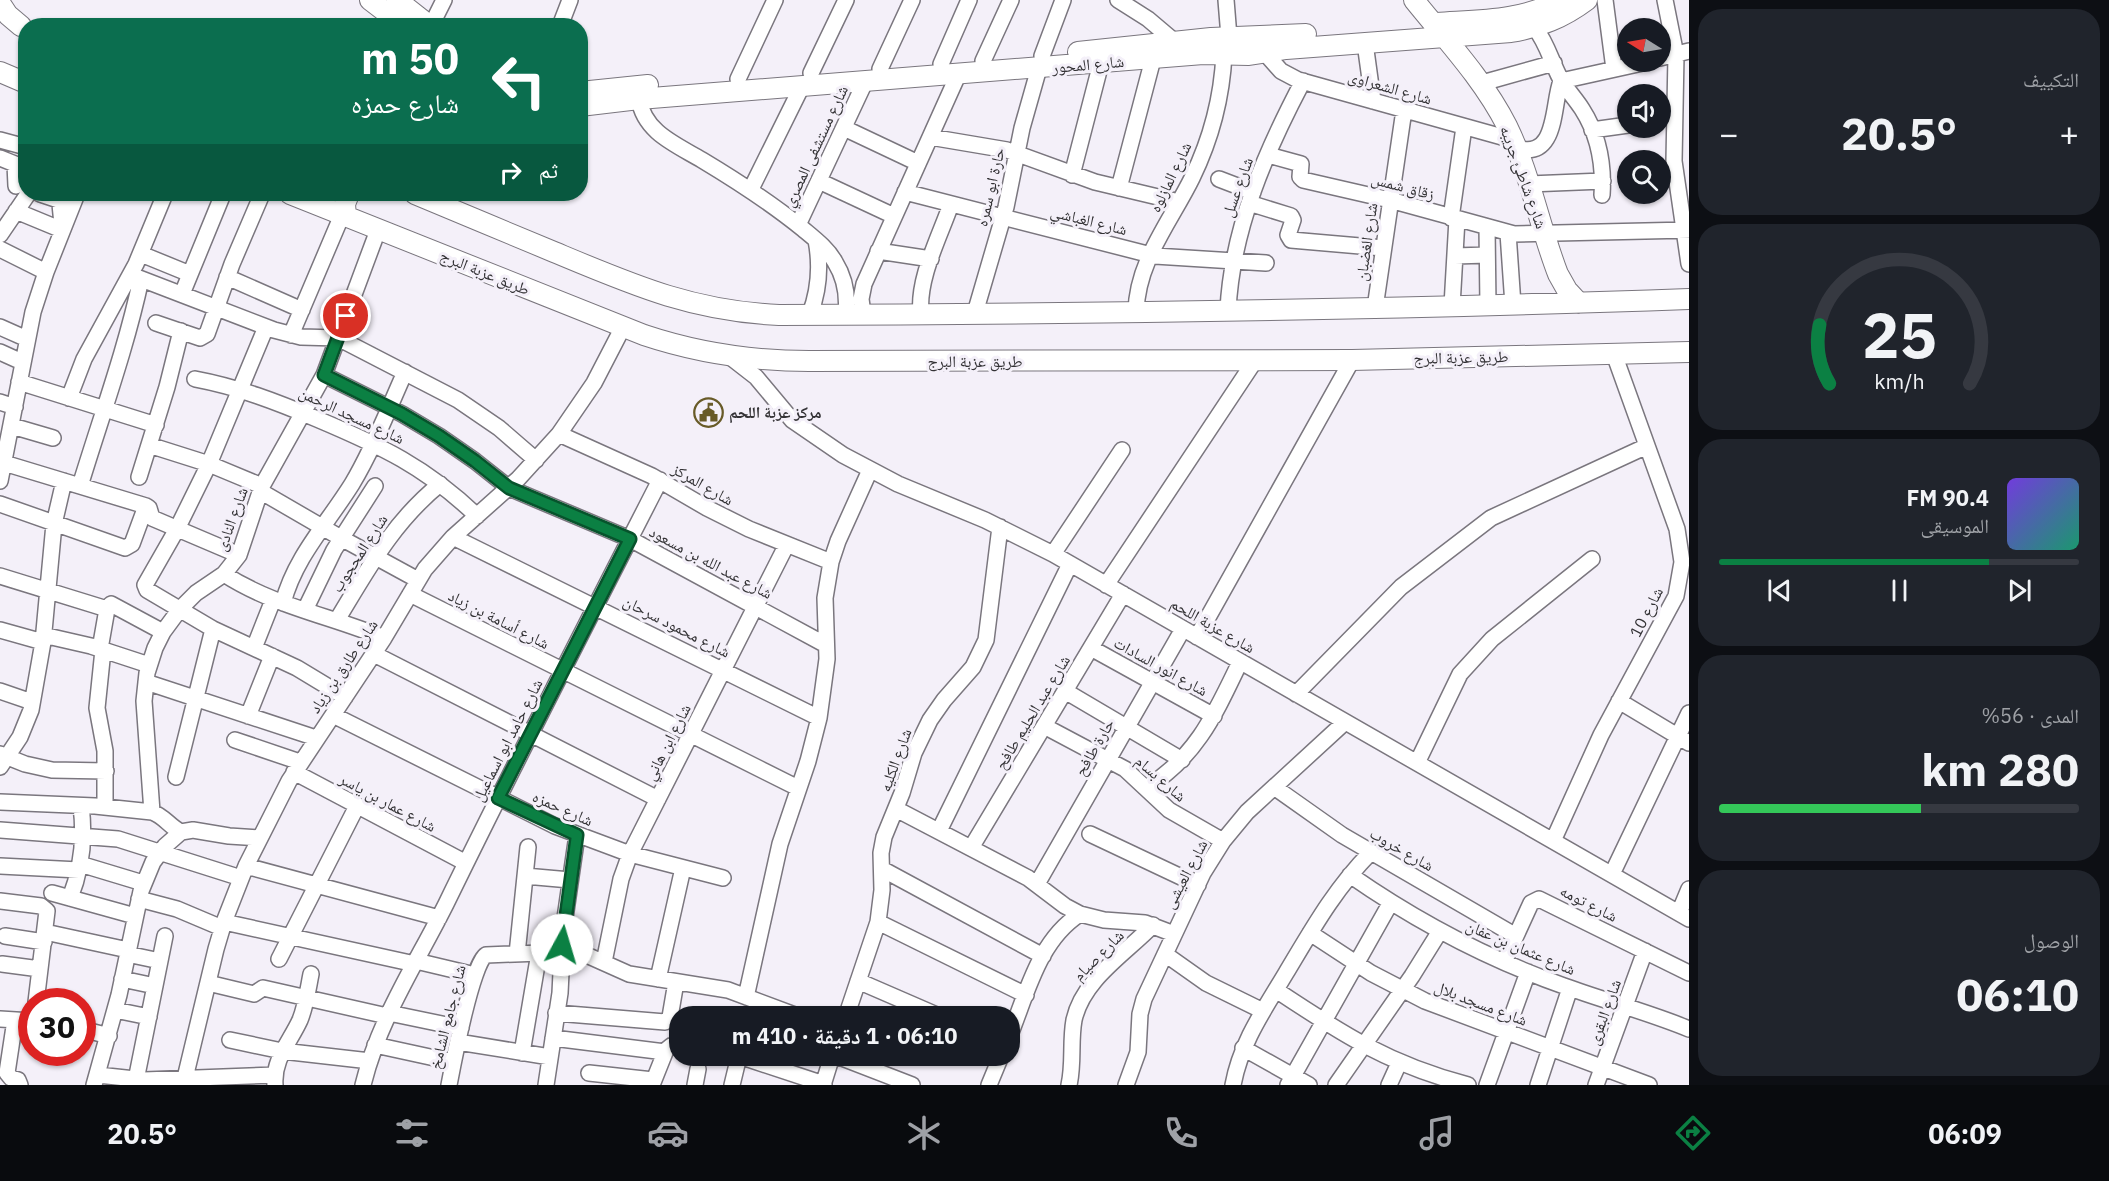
<!DOCTYPE html>
<html lang="ar">
<head>
<meta charset="utf-8">
<style>
  :root { --surface:#171b24; --page:#20242c; --text:#f1f3f6; --muted:#9ea1a6; --line:#363941; --accent:#0b8043 }
  body { margin:0; font-family:"IBM Plex Sans","Noto Naskh Arabic",sans-serif; background:var(--page); color:var(--text); direction:rtl; height:100vh; display:flex; flex-direction:column; font-size:22px; white-space:nowrap }
  * { box-sizing:border-box; margin:0 }
  p { font-size:20px; color:var(--muted) }
  .icon { flex:none; width:33px; height:33px; fill:none; stroke:currentColor; stroke-width:2; stroke-linecap:round; stroke-linejoin:round }
  .map { position:relative; flex:1; overflow:hidden; direction:ltr }
  .side { display:flex; flex-direction:column; gap:9px; padding:9px; background:#0d0f14; width:420px }
  .side>* { flex:none }
  .top-card { position:absolute; left:18px; top:18px; width:570px; height:183px; border-radius:24px; box-shadow:0 2px 4px #0004; direction:rtl; background:#0b6e4f; color:#fff; overflow:hidden }
  .needle { width:39px; rotate:281deg }
  .controls { position:absolute; left:1617px; top:18px; display:grid; gap:12px }
  .controls a { display:grid; place-items:center; width:54px; height:54px; border-radius:50%; background:var(--surface); box-shadow:0 2px 4px #0004; font-size:30px }
  .speed { position:absolute; left:18px; top:988px; display:flex; gap:12px; font-size:30px; font-weight:700; text-align:center }
  .speed>* { display:grid; place-content:center; width:78px; height:78px; border-radius:50%; background:var(--surface); box-shadow:0 2px 4px #0004; line-height:1 }
  .speed .limit { border:9px solid #d22; background:#fff; color:#111 }
  .pin { position:absolute; display:grid; place-items:center; width:51px; height:51px; color:#fff; margin:-26px; border:3px solid #fff; border-radius:50%; box-shadow:0 2px 6px #0007 }
  .me { position:absolute; width:66px; margin:-33px; rotate:6deg; stroke-linejoin:round; filter:drop-shadow(0 0 4px #0008) }
  .turn { display:flex; align-items:center; gap:21px; height:126px; padding:0 30px; font-size:27px }
  .turn .icon { width:78px; height:78px; stroke-width:2.5 }
  .turn b { display:block; font-size:42px; line-height:51px }
  .then { display:flex; align-items:center; height:57px; padding:0 30px; background:#0003; gap:12px; font-size:22px }
  .big { font-size:45px; font-weight:700; line-height:1.1 }
  .side .widget { flex:1; display:flex; flex-direction:column; justify-content:center; gap:9px; min-width:0; padding:0 21px; border-radius:24px; background:var(--page) }
  .side .dial { align-items:center; gap:0 }
  .dial svg { height:156px; overflow:visible; fill:none; stroke:var(--line); stroke-width:7; stroke-linecap:round; text-anchor:middle }
  .dial text { fill:var(--text); stroke:none }
  .song { display:flex; align-items:center; gap:18px }
  .cover { width:72px; height:72px; border-radius:9px; background:linear-gradient(135deg,hsl(260 70% 55%),hsl(160 70% 35%)) }
  .played { height:6px; border-radius:3px; background:linear-gradient(90deg,var(--accent) 75%,var(--line) 75%) }
  .keys { display:flex; justify-content:space-around; direction:ltr }
  .heat { display:flex; justify-content:space-between; align-items:center; font-size:33px; direction:ltr }
  .charge { height:9px; border-radius:4px; background:linear-gradient(90deg,#34c759 56%,var(--line) 0) }
  .trip { position:absolute; left:669px; top:1006px; width:351px; height:60px; border-radius:24px; background:var(--surface); box-shadow:0 2px 4px #0004; font-weight:700; line-height:60px; text-align:center; direction:rtl }
  .tabs { display:flex; height:96px; justify-content:space-around; align-items:center; background:#090b0e; color:var(--muted) }
  .tabs .icon { width:42px; height:42px }
  .tabs .on { color:var(--accent) }
  .tabs b { font-size:27px; color:var(--text) }
  main { display:flex; flex:1; min-height:0 }
  .map>svg:first-child { display:block }
  .lines { fill:none; stroke-linecap:round; stroke-linejoin:round }
  .minor-casing { stroke:#7a767e; stroke-width:18 }
  .tertiary-casing { stroke:#7a767e; stroke-width:22 }
  .minor { stroke:#fff; stroke-width:15 }
  .tertiary { stroke:#fff; stroke-width:20 }
  .route-casing { stroke:#07532c; stroke-width:15 }
  .route { stroke:#0b8043; stroke-width:10 }
  .labels { text-anchor:middle; stroke-width:6; stroke-linejoin:round; paint-order:stroke }
  .street-label { font-size:16px; fill:#333235; stroke:#f4f0f9 }
  .poi-label { font-size:16px; font-weight:bold; fill:#333235; stroke:#f4f0f9; text-anchor:start }
</style>
</head>
<body>
<main>
<section class="side">
<div class="widget"><p>التكييف</p>
<div class="heat"><a>−</a><b class="big">20.5°</b><a>+</a></div>
</div>
<div class="widget dial"><svg viewBox="0 0 100 80">
<path d="M14 69A42 42 0 1 1 86 69"/>
<path d="M14 69A42 42 0 0 1 9 39" stroke="#0b8043"/>
<text x="50" y="56" font-size="32" font-weight="700">25</text>
<text x="50" y="72" font-size="11">km/h</text>
</svg></div>
<div class="widget">
<div class="song"><i class="cover"></i><div><b>90.4 FM</b><p>الموسيقى</p></div></div>
<div class="played"></div>
<div class="keys"><svg class="icon" aria-label="previous" viewBox="0 0 24 24"><path d="M18 5L8 12l10 7zM5 5v14"/></svg><svg class="icon" aria-label="pause" viewBox="0 0 24 24"><path d="M8 5v14M16 5v14"/></svg><svg class="icon" aria-label="next" viewBox="0 0 24 24"><path d="M6 5l10 7-10 7zM19 5v14"/></svg></div>
</div>
<div class="widget"><p>المدى · 56%</p><b class="big">280 km</b><div class="charge"></div></div>
<div class="widget"><p>الوصول</p><b class="big">06:10</b></div>
</section>
<div class="map">
<svg width="1689" height="1085" viewBox="0 0 1689 1085">
  <rect width="100%" height="100%" fill="#f4f0f9"/>
  <g class="lines">
    <defs>
      <path id="minor" d="M1118,0L1148,19L1174,41
        M1226,0L1229,37
        M1605,0L1614,69
        M1665,0L1676,55L1674,161L1689,264
        M431,26L444,0
        M560,26L570,0
        M1535,28C1547,43 1551,61 1560,78C1566,89 1575,98 1582,109C1598,134 1604,165 1602,195
        M1365,43L1373,101
        M1265,53L1281,71L1298,80L1513,140
        M1042,56L1063,0
        M1660,58L1689,51
        M983,61L1011,0
        M941,64L969,0
        M880,69L912,0
        M811,73L846,0
        M738,79L775,0
        M1482,83L1554,63
        M639,99C644,132 675,144 702,160C737,181 771,203 803,229C815,239 828,249 835,262C845,278 848,295 846,314
        M844,128L918,163
        M1592,130L1628,125
        M930,137L1007,150L1095,182L1179,202
        M0,140L26,147
        M1517,148C1558,160 1552,105 1561,81L1647,62
        M1268,155L1301,164L1300,177L1303,180L1390,200L1514,234L1689,230
        M0,158L15,164L16,186
        M1627,174H1628
        M1072,175L1101,63
        M1219,179L1253,192
        M819,181L894,216
        M1529,184L1603,181
        M1119,188L1153,59
        M751,189L802,86
        M905,192L1155,256L1266,263
        M40,194L61,201
        M59,194L62,224
        M1249,203L1291,216L1293,220L1288,235L1291,240L1383,248
        M16,211L62,230
        M1451,218L1464,127
        M798,225L865,82
        M1487,227L1488,306
        M1508,233L1513,305
        M0,235L28,194
        M0,249L46,272
        M878,251L931,259
        M141,254L190,274
        M1455,256L1487,255
        M131,275L274,330L301,337L338,338L458,400L499,428L536,460
        M227,277L302,310
        M182,294L223,194
        M1452,306L1457,219
        M1375,308L1404,110
        M1228,310C1232,229 1265,153 1303,81
        M1136,312C1137,261 1171,221 1192,178C1211,139 1222,97 1224,54
        M975,313L1006,207L1022,128L1039,68
        M810,314C819,290 821,266 816,240
        M863,314L861,299L864,284L958,75
        M921,314C917,279 940,236 951,204
        M156,323L200,338L207,334L232,264L262,194
        M0,327L27,339
        M266,327L209,464L177,529L145,585L147,590L213,629L297,668L345,697
        M291,335L342,215
        M0,352L22,362
        M729,356L756,377L792,420L843,455L898,484L985,520L1053,554L1689,919
        M324,375L402,414L439,436L475,461L509,488L630,539L826,645
        M195,379C238,387 277,402 317,419C381,446 426,467 477,516
        M19,382L156,425
        M69,398L84,359L136,264L165,194
        M0,402L15,407
        M12,426L53,438
        M559,434L652,476L707,508L749,529L831,562
        M149,445L209,464L262,486
        M4,463L146,506L149,508L152,518L239,555
        M139,477L167,387L181,331
        M0,481L33,312L46,272L77,194
        M80,486C101,417 126,349 141,279
        M260,491L341,538L418,580
        M0,504L125,548L132,544L146,506
        M453,537L819,718
        M1053,554L1122,450
        M224,574C273,606 331,616 384,638
        M0,576L107,609
        M1106,585L1256,359
        M410,594L798,788
        M283,603C295,557 327,524 352,484C373,449 388,410 405,372
        M305,610L334,550L375,486
        M337,620C368,569 393,522 440,484
        M0,630L43,642
        M43,635L91,646L149,665
        M1197,637L1352,360
        M254,648L273,600
        M1091,648L1214,716
        M100,649L107,609L111,604L163,632
        M103,650L97,708L105,751V807
        M374,654L658,799
        M146,682L316,738
        M0,691L32,702
        M1065,691L1182,760
        M1296,694L1401,587L1491,518L1647,446
        M1619,701L1689,743
        M333,715L555,826L630,854L723,878
        M248,716L272,656
        M1044,726L1125,769L1169,810L1223,841
        M235,740L300,762
        M0,754L25,764L52,770L106,771
        M1417,763L1460,674L1492,639L1592,559
        M0,767L20,737L31,710L43,642L54,524L64,481
        M294,772L466,863
        M176,777L213,629
        M1274,787L1342,835L1516,936
        M1146,788C1197,756 1215,714 1240,662
        M0,802L95,806L152,812C164,816 170,827 181,832
        M896,809L1028,878L1065,906L1080,914L1104,920L1145,923L1174,934
        M152,812L144,701L147,673L155,648L163,632L180,609L196,593L224,574L239,555L262,486L324,375L378,230
        M0,830L118,839L241,878
        M939,831L1070,564
        M1090,834L1198,885
        M1553,841L1601,735L1676,596L1682,562L1677,529L1614,354
        M971,848L1123,594
        M80,864L143,883
        M0,866L79,870
        M246,866L439,918
        M882,869L1043,956
        M1612,874L1689,713
        M1350,875C1416,921 1488,959 1564,986C1605,1001 1648,1012 1689,1029
        M525,876L570,880
        M1037,884L1183,629
        M52,893L135,916
        M70,898C82,868 85,837 81,806
        M139,899L177,909L222,928
        M0,901L41,906L47,911L36,1002
        M1679,913L1689,889
        M224,922L415,964
        M878,922L1026,995
        M45,932L128,950
        M1310,933L1371,973L1425,1001L1649,1085
        M5,936L44,942
        M127,954L160,961
        M517,954L528,847
        M1165,954L1206,983L1263,1011
        M279,959L357,806
        M416,961L475,975
        M604,962L621,879L630,854L786,546
        M1504,962L1531,903L1539,899L1689,973
        M2,964L40,969
        M122,979L155,986
        M658,979L683,868
        M858,981L941,1017
        M208,983L254,994L263,988L387,1016
        M1276,990C1342,1034 1390,1065 1468,1085
        M746,997L780,844L808,761L819,718L827,659L825,598L831,562L838,541L870,470
        M115,1010L149,1017
        M389,1013L461,1028
        M556,1013L665,1022L670,1017L676,982
        M846,1017L878,922L882,890L881,853L884,837L902,793L914,753L930,720L944,700L973,667L986,640L1000,527
        M0,1019L32,1021
        M15,1020L7,1073L11,1078L18,1080L20,1085
        M82,1029L109,1036
        M1010,1035C1027,993 1039,940 1080,914
        M553,1038L665,1052
        M230,1040L282,1051L370,1061
        M458,1042L550,1057
        M375,1045L453,1062
        M1243,1048L1309,1085
        M522,1053L539,953
        M739,1056L824,1084
        M837,1056L912,1085
        M589,1073L653,1080
        M98,1075L144,1080L275,1075
        M185,1078L216,949L224,922L246,866L289,781L384,638L425,569L453,537L518,479L559,434L594,383L623,327
        M136,1080L165,936
        M94,1085L119,995L141,891L153,862L165,846L181,832L193,830L229,836L260,838
        M275,1085C273,1059 290,1042 300,1020C306,1005 308,989 311,974
        M363,1085C379,1019 416,964 446,904C515,762 588,621 660,480
        M449,1085C453,1064 472,963 486,955L567,952L582,953L629,974L728,990L800,1017
        M546,1085L560,993L563,932L577,835
        M652,1085L666,1050L671,1046L680,1045
        M695,1085L698,1069
        M732,1085L739,1056
        M823,1085L832,1056
        M989,1085L1001,1056
        M1069,1085C1074,1063 1070,1042 1074,1020C1083,979 1125,954 1153,925
        M1126,1085L1138,1052L1140,1014L1144,999L1203,873L1223,841L1247,812L1345,722
        M1233,1085C1241,1042 1264,1010 1286,973C1313,928 1334,890 1371,852
        M1288,1085L1391,902
        M1336,1085L1412,976L1440,931
        M1389,1085L1399,1063
        M1487,1085L1528,972
        M1538,1085L1570,988
        M1596,1085L1645,951"/>
      <path id="tertiary" d="M370,0L404,26
        M397,0L430,26
        M1414,0C1447,41 1483,79 1507,126C1530,173 1539,225 1558,274L1567,290L1579,303
        M0,3L8,15L21,26
        M1437,23C1479,20 1522,21 1560,0
        M1078,52L1211,38L1306,34
        M0,72L26,83
        M580,92L648,85
        M580,106L639,99L1203,54L1249,55L1286,49L1511,32C1540,27 1563,18 1587,0
        M290,194L644,335C698,353 753,361 809,361L1352,360L1689,352
        M415,194C461,213 508,233 554,252C633,285 692,311 779,315C1082,314 1386,310 1689,299
        M346,217L345,204L349,194"/>
    </defs>
    <!-- minor casing -->
    <use href="#minor" class="minor-casing"/>
    <!-- tertiary casing -->
    <use href="#tertiary" class="tertiary-casing"/>
    <!-- minor -->
    <use href="#minor" class="minor"/>
    <!-- tertiary -->
    <use href="#tertiary" class="tertiary"/>
  </g>
  <g class="lines">
    <defs>
      <path id="route" d="M346,316L324,375L402,414L439,436L475,461L509,488L630,539L498,798L577,835L562,945"/>
    </defs>
    <!-- route casing -->
    <use href="#route" class="route-casing"/>
    <!-- route -->
    <use href="#route" class="route"/>
  </g>
  <!-- icons -->
  <defs>
    <symbol id="civic-ring" viewBox="-11 -11 22 22"><circle r="9.5" fill="#f4f0f9" stroke="#685b28" stroke-width="1.5"/><path d="M-.6-6.5H3V-4.5H.6V-3L4-1V1h2V6H-6V1h2V-1L-.6-3ZM-1.2 2.5V6h2.4V2.5Z" fill="#685b28"/></symbol>
  </defs>
  <g fill-rule="evenodd">
    <use href="#civic-ring" x="692" y="396" width="33" height="33"/>
  </g>
  <g class="labels">
    <!-- street labels -->
    <g class="street-label">
      <text transform="translate(1088 64) rotate(-5)" y="6">شارع المحور</text>
      <text transform="translate(1390 87) rotate(16)" y="6">شارع الشعراوى</text>
      <text transform="translate(815 146) rotate(-65)" y="6">شارع مستشفى المصري</text>
      <text transform="translate(1170 177) rotate(-64)" y="6">شارع المازلوه</text>
      <text transform="translate(1524 177) rotate(70)" y="6">شارع شاطئ جريبه</text>
      <text transform="translate(1403 186) rotate(15)" y="6">زقاق شمس</text>
      <text transform="translate(990 187) rotate(-77)" y="6">حارة ابو سمره</text>
      <text transform="translate(1237 187) rotate(-70)" y="6">شارع عسل</text>
      <text transform="translate(1089 220) rotate(14)" y="6">شارع الغباشي</text>
      <text transform="translate(1366 242) rotate(-82)" y="6">شارع الغضبان</text>
      <text transform="translate(485 272) rotate(22)" y="6">طريق عزبة البرج</text>
      <text transform="translate(1461 357) rotate(-1)" y="6">طريق عزبة البرج</text>
      <text x="975" y="367">طريق عزبة البرج</text>
      <text transform="translate(352 415) rotate(25)" y="6">شارع مسجد الرحمن</text>
      <text transform="translate(703 484) rotate(30)" y="6">شارع المركز</text>
      <text transform="translate(231 519) rotate(-70)" y="6">شارع النادى</text>
      <text transform="translate(359 553) rotate(-57)" y="6">شارع المحجوب</text>
      <text transform="translate(711 562) rotate(28)" y="6">شارع عبد الله بن مسعود</text>
      <text transform="translate(1646 612) rotate(-63)" y="6">شارع 10</text>
      <text transform="translate(499 619) rotate(27)" y="6">شارع أسامة بن زياد</text>
      <text transform="translate(1213 625) rotate(30)" y="6">شارع عزبة اللحم</text>
      <text transform="translate(677 626) rotate(27)" y="6">شارع محمود سرحان</text>
      <text transform="translate(343 666) rotate(-56)" y="6">شارع طارق بن زياد</text>
      <text transform="translate(1161 666) rotate(29)" y="6">شارع انور السادات</text>
      <text transform="translate(1032 712) rotate(-59)" y="6">شارع عبد الحليم طافح</text>
      <text transform="translate(507 740) rotate(-63)" y="6">شارع حامد ابو اسماعيل</text>
      <text transform="translate(667 742) rotate(-63)" y="6">شارع ابن هاني</text>
      <text transform="translate(1094 747) rotate(-60)" y="6">حارة طافح</text>
      <text transform="translate(895 760) rotate(-70)" y="6">شارع الكليه</text>
      <text transform="translate(1161 778) rotate(41)" y="6">شارع بسام</text>
      <text transform="translate(388 802) rotate(28)" y="6">شارع عمار بن ياسر</text>
      <text transform="translate(563 808) rotate(24)" y="6">شارع حمزه</text>
      <text transform="translate(1402 849) rotate(30)" y="6">شارع خروب</text>
      <text transform="translate(1185 874) rotate(-62)" y="6">شارع العيشى</text>
      <text transform="translate(1589 903) rotate(27)" y="6">شارع تومه</text>
      <text transform="translate(1521 947) rotate(23)" y="6">شارع عثمان بن عفان</text>
      <text transform="translate(1098 955) rotate(-45)" y="6">شارع صيام</text>
      <text transform="translate(1481 1003) rotate(21)" y="6">شارع مسجد بلال</text>
      <text transform="translate(1604 1012) rotate(-70)" y="6">شارع البقرى</text>
      <text transform="translate(447 1017) rotate(-76)" y="6">شارع جامع الشامخ</text>
    </g>
    <!-- poi labels -->
    <g class="poi-label">
      <text x="729" y="418">مركز عزبة اللحم</text>
    </g>
  </g>
</svg>
<div class="controls">
<a><svg class="needle" viewBox="-14 -14 28 28"><path d="M0-13l5 13h-10z" fill="#e53935"/><path d="M0 13l5-13h-10z" fill="#9ea1a6"/></svg></a>
<a><svg class="icon" aria-label="sound" viewBox="0 0 24 24"><path d="M4 9h4l5-4v14l-5-4H4zM17 9q2 3 0 6"/></svg></a>
<a><svg class="icon" aria-label="search" viewBox="0 0 24 24"><circle cx="10" cy="10" r="6"/><path d="M15 15l6 6"/></svg></a>
</div>
<div class="speed"><div class="limit">30</div></div>
<div class="pin" style="left:346px;top:316px;background:#d93025"><svg class="icon" aria-label="arrive" viewBox="0 0 24 24"><path d="M6 21V4h12l-3 4 3 4H6"/></svg></div>
<svg class="me" style="left:562px;top:945px" viewBox="-20 -20 40 40"><circle r="19" fill="#fff"/><path d="M0-13L10 11 0 6-10 11z" fill="#0b8043"/></svg>
<div class="trip">06:10 · 1 دقيقة · 410 m</div>
<div class="top-card">
<div class="turn"><svg class="icon" aria-label="left" viewBox="0 0 24 24"><path d="M17 20v-9H6M10 6l-5 5 5 5"/></svg><div><b>50 m</b>شارع حمزه</div></div>
<div class="then">ثم<svg class="icon" aria-label="right" viewBox="0 0 24 24"><path d="M7 20v-9h11M14 6l5 5-5 5"/></svg></div>
</div>
</div>
</main>
<nav class="tabs">
<b>06:09</b>
<svg class="icon on" aria-label="directions" viewBox="0 0 24 24"><path d="M12 3l9 9-9 9-9-9zM9 14v-3h6M13 9l2 2-2 2"/></svg>
<svg class="icon" aria-label="music" viewBox="0 0 24 24"><path d="M9 18V5l10-2v13"/><circle cx="6" cy="18" r="3"/><circle cx="16" cy="16" r="3"/></svg>
<svg class="icon" aria-label="phone" viewBox="0 0 24 24"><path d="M5 4h4l2 5-3 2q2 4 5 5l2-3 5 2v4C11 20 4 13 5 4z"/></svg>
<svg class="icon" aria-label="climate" viewBox="0 0 24 24"><path d="M12 3v18M4 7l16 10M4 17L20 7"/></svg>
<svg class="icon" aria-label="car" viewBox="0 0 24 24"><path d="M5 17H2v-5l4-1 3-4h7l3 4 3 1v5h-3M9 17h6M6 11h13"/><circle cx="7" cy="17" r="2"/><circle cx="17" cy="17" r="2"/></svg>
<svg class="icon" aria-label="filters" viewBox="0 0 24 24"><path d="M4 7h16M4 17h16"/><circle cx="9" cy="7" r="2"/><circle cx="15" cy="17" r="2"/></svg>
<b>20.5°</b>
</nav>
</body>
</html>
